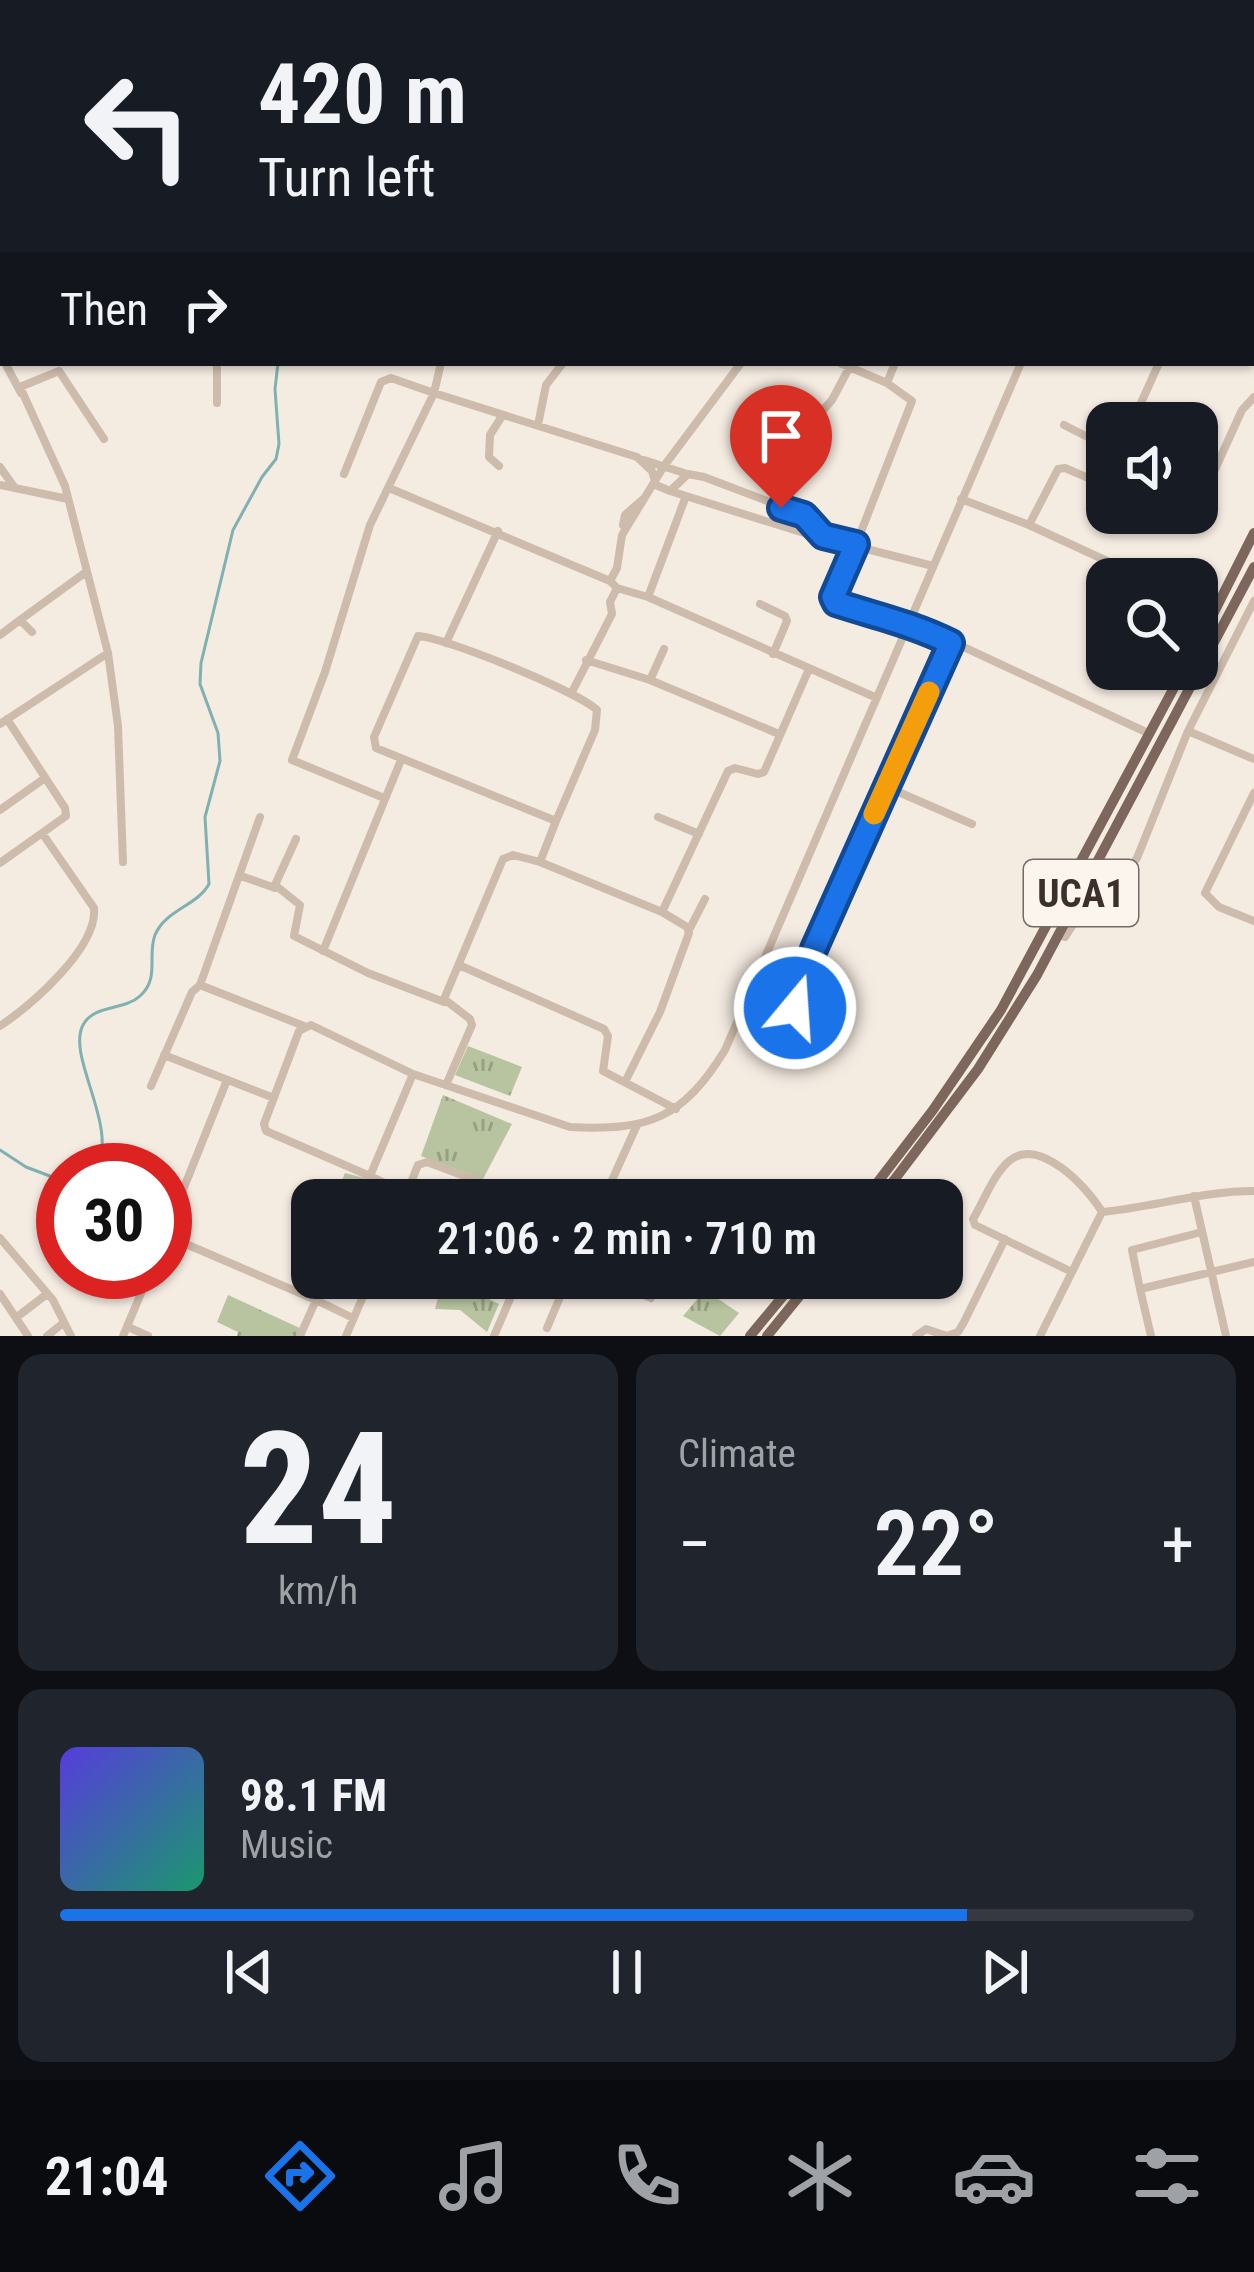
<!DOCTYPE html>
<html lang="en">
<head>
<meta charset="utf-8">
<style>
  :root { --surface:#171b24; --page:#20242c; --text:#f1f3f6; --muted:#9ea1a6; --line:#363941; --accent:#1a73e8 }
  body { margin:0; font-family:"Roboto Condensed",sans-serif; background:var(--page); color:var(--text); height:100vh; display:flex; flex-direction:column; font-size:45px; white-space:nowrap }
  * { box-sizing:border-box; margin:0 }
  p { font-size:39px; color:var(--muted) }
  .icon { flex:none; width:66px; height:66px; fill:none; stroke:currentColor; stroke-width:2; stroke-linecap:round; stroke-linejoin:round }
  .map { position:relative; height:1336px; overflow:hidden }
  .details { display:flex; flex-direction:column; gap:18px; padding:18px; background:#0d0f14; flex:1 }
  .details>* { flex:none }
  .banner { position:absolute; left:0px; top:0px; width:1254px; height:366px; box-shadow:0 3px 9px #0004; background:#171b24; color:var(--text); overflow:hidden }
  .controls { position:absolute; left:1086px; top:402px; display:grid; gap:24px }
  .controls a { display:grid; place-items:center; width:132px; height:132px; border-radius:24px; background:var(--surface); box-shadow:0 3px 9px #0004; font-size:60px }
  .speed { position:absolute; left:36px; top:1143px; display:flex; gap:24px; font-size:60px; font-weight:700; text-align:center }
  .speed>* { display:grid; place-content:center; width:156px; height:156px; border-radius:50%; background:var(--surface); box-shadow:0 3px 9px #0004; line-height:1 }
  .speed .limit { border:18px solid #d22; background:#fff; color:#111 }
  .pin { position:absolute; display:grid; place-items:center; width:102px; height:102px; color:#fff; margin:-123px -51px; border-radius:50% 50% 50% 0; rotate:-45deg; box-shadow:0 0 12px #0007 }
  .pin .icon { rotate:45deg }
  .me { position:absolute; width:132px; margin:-66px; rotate:18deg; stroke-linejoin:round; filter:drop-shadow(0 0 9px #0008) }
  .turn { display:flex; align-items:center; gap:42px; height:252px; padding:0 60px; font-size:54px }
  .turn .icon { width:156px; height:156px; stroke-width:2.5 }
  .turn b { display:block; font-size:84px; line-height:102px }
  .then { display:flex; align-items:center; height:114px; padding:0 60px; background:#0003; gap:24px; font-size:45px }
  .big { font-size:90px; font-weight:600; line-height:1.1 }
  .details .widget { flex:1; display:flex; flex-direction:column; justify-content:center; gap:18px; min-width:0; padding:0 42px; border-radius:24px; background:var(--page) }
  .details .dial { align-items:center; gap:0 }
  .dial b { font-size:156px; line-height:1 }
  .song { display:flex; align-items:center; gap:36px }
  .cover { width:144px; height:144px; border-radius:18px; background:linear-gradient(135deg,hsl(250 70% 55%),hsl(160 70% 35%)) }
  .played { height:12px; border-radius:6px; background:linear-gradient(90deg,var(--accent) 80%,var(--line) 80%) }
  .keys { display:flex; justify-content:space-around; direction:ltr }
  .heat { display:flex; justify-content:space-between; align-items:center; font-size:66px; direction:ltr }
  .details .tiles { flex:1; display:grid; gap:18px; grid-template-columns:1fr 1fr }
  .widget:last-child { grid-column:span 2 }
  .trip { position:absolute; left:291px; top:1179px; width:672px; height:120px; border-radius:24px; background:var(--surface); box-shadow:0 3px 9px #0004; font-weight:600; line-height:120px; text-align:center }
  .dock { display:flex; height:192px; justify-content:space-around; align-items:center; background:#090b0e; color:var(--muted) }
  .dock .icon { width:84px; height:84px }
  .dock .selected { color:var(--accent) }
  .dock b { font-size:54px; color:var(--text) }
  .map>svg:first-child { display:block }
  .grass { fill:url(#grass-tufts) }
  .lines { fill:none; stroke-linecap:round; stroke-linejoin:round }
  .stream { stroke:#7fb0b2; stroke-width:3 }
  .minor { stroke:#cdbbac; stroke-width:8 }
  .major { stroke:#7d675c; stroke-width:10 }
  .highway { stroke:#5c4a42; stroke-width:14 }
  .route-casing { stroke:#114b97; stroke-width:30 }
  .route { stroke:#1a73e8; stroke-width:21 }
  .slow { stroke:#f59e0b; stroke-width:21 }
  .labels { text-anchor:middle; stroke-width:10; stroke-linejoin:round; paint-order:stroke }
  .shield { fill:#fbf5ee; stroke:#756b66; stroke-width:3 }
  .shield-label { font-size:39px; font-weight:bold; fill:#3b302b }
</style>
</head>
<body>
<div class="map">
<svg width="1254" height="1336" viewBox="0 0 1254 1336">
  <defs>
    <pattern id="grass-tufts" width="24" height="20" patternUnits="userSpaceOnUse" patternTransform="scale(3)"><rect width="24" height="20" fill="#b8c4a0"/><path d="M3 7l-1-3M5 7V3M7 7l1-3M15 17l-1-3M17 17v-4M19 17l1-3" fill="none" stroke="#97a083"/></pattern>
  </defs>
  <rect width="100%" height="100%" fill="#f4ebe1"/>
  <!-- grass -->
  <path class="grass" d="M468,1046L522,1067L510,1096L455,1075Z
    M443,1095L512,1124L483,1179L421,1156Z
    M345,1173L376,1181L403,1195L401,1200H334Z
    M443,1278H447L499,1304L487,1332L460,1310L435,1309Z
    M705,1290L739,1313L720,1336L683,1316Z
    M228,1295L302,1329L299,1336H237L238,1332L217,1322Z"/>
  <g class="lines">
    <!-- stream -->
    <path class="stream" d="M396,3L397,1
      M0,1150L26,1167L63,1181
      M96,1170C120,1127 66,1057 83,1025C94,1004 124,1011 140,996C160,978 147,956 155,935C165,910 197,906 209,884L205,817L220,761L218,733L200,684L201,663L233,530L262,477L276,459L279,444L275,389L278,363"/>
    <!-- minor -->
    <path class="minor" d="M1237,0L1247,3
      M721,3V0
      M1192,3V0
      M1212,3L1213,0
      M0,45L3,43
      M0,147L3,152
      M0,345L3,357
      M5,363L21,393
      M840,363L887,383L912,401L834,601L895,623L910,622L1148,733
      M887,383L895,363
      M217,403V363
      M816,418L832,400L849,368
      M1132,423L1159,363
      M538,425L546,385L563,363
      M1064,425L1107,447
      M104,439L59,371L20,387L65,486L108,653L118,726L123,862
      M644,460L687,474
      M499,466L489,457L490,435L502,416
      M0,467L15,488
      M344,474L381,382L391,378L434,393L441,363
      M0,485L68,499
      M389,488L610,581
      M670,491L688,474L704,477L804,515L822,535
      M961,499L1029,525L1058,469L1065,468L1107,486
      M1197,509L1242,410L1254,397
      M1167,513L1190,523L1195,513
      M623,525L625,515L642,500
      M1029,525L1146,579
      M617,588L648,597L877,698
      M648,597L686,496
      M760,604L785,616L787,621L773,654
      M20,620L86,572
      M0,635L20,620L32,632
      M446,643L498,531
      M586,660L650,680L779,734
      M650,680L664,649
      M571,694L612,614L610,602L617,588L610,581L617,568L622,535L664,466L741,363
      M0,724L108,653
      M1188,731L1254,759
      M887,787L972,824
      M1254,793L1205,893L1219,907L1254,921
      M384,798L292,760L325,672L370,525L434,393L637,457L652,471L656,485L670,491L804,533L933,566
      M0,810L45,778
      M658,817L699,834
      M296,839L275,885L300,905L294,936L368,973L444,1002
      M540,862L662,912L728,771L735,768L758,774L764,772L809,669
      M0,863L66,816L65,808L7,719
      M241,876L275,888
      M689,930L705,899
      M1058,934L1065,937L1089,900L1120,882L1137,858L1188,731L1254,601
      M323,951L401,760
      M459,965L604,1029L608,1036L603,1071L676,1109
      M200,985L260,817
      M795,1008L814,949L951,643
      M0,1026C30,1006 98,948 94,908L42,833
      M164,1055L274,1098
      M227,1080L165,1235L316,1300
      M625,1082L660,1012L689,933L687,927L662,912
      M446,1085L472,1025L470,1019L444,999L503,859L513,855L540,862L556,821L376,748L374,737L418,636C444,637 577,691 597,710L595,730L556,821
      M151,1086L192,992L200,985L304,1026
      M370,1176L266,1131L264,1124L299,1031L311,1025L413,1074
      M406,1193L370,1176L413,1074L570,1127C650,1131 683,1118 725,1050L1021,363
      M1194,1196L1226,1336
      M404,1200L418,1165L427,1162L529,1200
      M603,1200L637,1125
      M1102,1212C1154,1207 1202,1191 1254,1191
      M0,1238L53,1300L71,1336
      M1072,1272L975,1225L973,1219C984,1201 993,1175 1009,1161C1039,1135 1088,1188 1102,1212
      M603,1278L651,1298
      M1140,1289L1132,1250L1202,1232
      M0,1294L28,1336
      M17,1317L47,1294
      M128,1327L148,1336
      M547,1328L568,1278
      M47,1336L63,1323
      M123,1336L150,1272
      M300,1336L316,1300L353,1318
      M346,1336L371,1278
      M494,1336L519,1278
      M916,1336L926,1329L947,1336
      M947,1336L958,1332L964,1322L1005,1239
      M1040,1336L1102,1212
      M1151,1336L1140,1289L1254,1262"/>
    <!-- major -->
    <path class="major" d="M1197,646L1254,533
      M864,1200L933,1110L1001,1010L1184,669
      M879,1200L978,1069L1037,975L1254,567
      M750,1336L798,1278
      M767,1336L814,1278"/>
    <!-- highway -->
    <path class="highway" d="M210,0L214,3
      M1251,180H1254
      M1251,200H1254"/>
  </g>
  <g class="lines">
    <defs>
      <path id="route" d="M781,508L804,515L823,536L856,544L833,597L836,603C876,616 913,624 951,643L814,949L795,1008"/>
    </defs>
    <!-- route casing -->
    <use href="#route" class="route-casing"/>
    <!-- route -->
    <use href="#route" class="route"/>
    <!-- slow -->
    <path class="slow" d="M874,814L929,692"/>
  </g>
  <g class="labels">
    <!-- shield labels -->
    <rect class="shield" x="1024" y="860" width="114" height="66" rx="9"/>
    <g class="shield-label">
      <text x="1081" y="907">UCA1</text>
    </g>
  </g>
</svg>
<div class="controls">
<a><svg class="icon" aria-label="sound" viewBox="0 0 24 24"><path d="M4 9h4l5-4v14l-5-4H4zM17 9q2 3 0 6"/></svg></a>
<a><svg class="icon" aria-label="search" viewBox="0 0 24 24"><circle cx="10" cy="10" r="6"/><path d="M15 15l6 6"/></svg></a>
</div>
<div class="speed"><div class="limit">30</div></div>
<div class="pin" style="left:781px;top:508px;background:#d93025"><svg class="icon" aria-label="arrive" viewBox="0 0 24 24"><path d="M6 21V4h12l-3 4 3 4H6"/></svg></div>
<svg class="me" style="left:795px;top:1008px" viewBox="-20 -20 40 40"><circle r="17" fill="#1a73e8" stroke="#fff" stroke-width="3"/><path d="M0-11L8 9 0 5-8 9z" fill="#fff"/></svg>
<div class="trip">21:06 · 2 min · 710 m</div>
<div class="banner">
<div class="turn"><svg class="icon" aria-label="left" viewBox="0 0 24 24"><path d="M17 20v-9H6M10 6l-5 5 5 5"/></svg><div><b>420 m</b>Turn left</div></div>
<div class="then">Then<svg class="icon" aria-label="right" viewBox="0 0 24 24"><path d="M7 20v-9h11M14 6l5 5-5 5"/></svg></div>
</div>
</div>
<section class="details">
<div class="tiles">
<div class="widget dial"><b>24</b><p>km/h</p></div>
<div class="widget"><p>Climate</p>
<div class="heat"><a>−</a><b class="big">22°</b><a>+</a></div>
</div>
<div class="widget">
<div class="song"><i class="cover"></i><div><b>98.1 FM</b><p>Music</p></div></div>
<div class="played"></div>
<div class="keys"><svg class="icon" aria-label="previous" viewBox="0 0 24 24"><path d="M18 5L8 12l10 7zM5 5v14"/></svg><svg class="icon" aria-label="pause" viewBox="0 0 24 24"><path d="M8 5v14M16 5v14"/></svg><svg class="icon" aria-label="next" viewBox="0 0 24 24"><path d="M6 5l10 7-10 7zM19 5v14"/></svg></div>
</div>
</div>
</section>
<nav class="dock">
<b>21:04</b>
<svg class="icon selected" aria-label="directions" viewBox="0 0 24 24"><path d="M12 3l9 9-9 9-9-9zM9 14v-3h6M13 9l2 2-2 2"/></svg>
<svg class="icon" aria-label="music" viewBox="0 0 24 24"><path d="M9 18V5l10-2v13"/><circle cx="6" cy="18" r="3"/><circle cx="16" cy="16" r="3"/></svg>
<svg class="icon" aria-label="phone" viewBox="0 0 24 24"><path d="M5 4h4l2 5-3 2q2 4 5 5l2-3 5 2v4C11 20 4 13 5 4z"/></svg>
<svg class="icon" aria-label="climate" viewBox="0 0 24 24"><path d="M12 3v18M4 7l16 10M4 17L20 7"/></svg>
<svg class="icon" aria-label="car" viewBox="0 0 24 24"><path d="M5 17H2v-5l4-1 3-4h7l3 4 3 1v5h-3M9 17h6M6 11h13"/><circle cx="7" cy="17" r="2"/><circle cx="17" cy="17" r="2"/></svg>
<svg class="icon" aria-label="filters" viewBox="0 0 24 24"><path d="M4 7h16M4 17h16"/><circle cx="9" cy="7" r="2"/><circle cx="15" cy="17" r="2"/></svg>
</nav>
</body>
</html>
